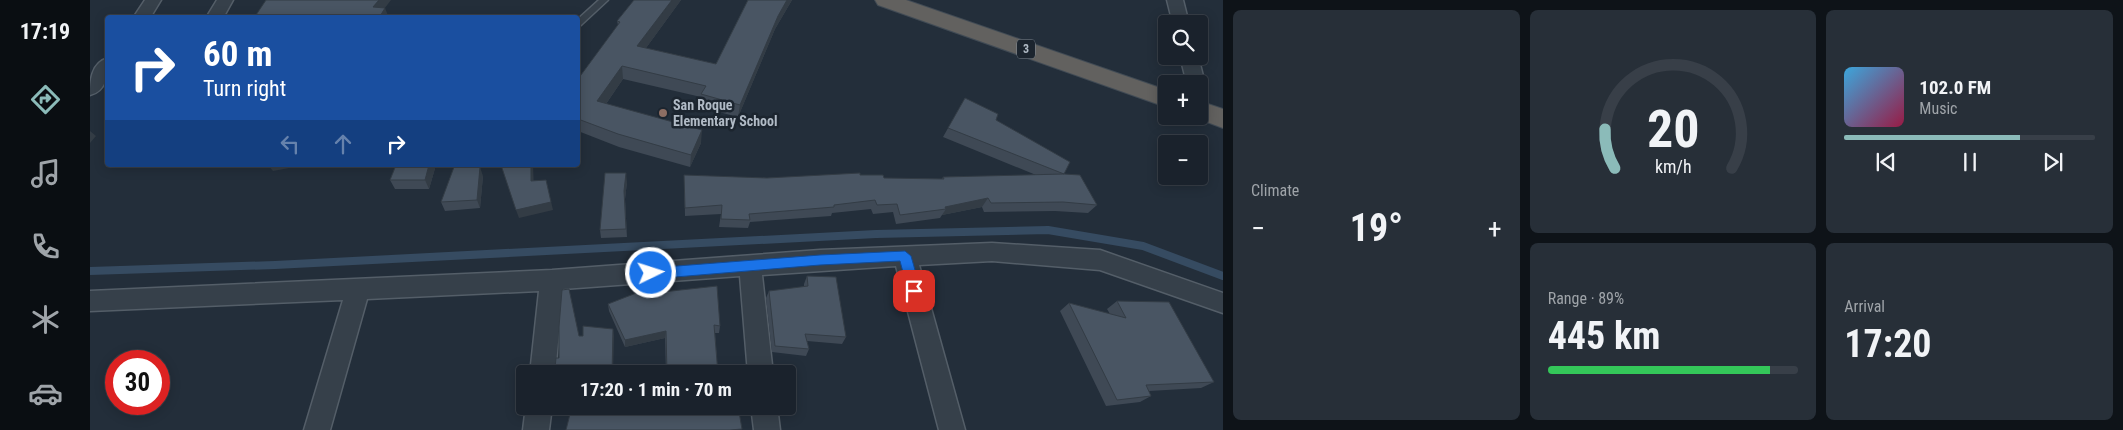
<!DOCTYPE html>
<html lang="en">
<head>
<meta charset="utf-8">
<style>
  :root { --surface:#1a222c; --page:#272f38; --text:#f1f3f6; --muted:#9fa4a9; --line:#383f48; --accent:#8bbbb9 }
  body { margin:0; font-family:"Roboto Condensed",sans-serif; background:var(--page); color:var(--text); height:100vh; display:flex; flex-direction:column; font-size:19px; white-space:nowrap }
  * { box-sizing:border-box; margin:0 }
  p { font-size:16px; color:var(--muted) }
  .icon { flex:none; width:28px; height:28px; fill:none; stroke:currentColor; stroke-width:2; stroke-linecap:round; stroke-linejoin:round }
  .map { position:relative; flex:1; overflow:hidden }
  .sheet { display:flex; flex-direction:column; gap:10px; padding:10px; background:#0e1318; width:900px }
  .sheet>* { flex:none }
  .guide { position:absolute; left:15px; top:15px; width:475px; height:152px; border-radius:5px; box-shadow:0 2px 12px #0003,0 0 0 1px var(--line); background:#1a4fa0; color:#fff; overflow:hidden }
  .buttons { position:absolute; left:1068px; top:15px; display:grid; gap:10px }
  .buttons a { display:grid; place-items:center; width:50px; height:50px; border-radius:5px; background:var(--surface); box-shadow:0 2px 12px #0003,0 0 0 1px var(--line); font-size:25px }
  .speed { position:absolute; left:15px; top:350px; display:flex; gap:10px; font-size:25px; font-weight:700; text-align:center }
  .speed>* { display:grid; place-content:center; width:65px; height:65px; border-radius:50%; background:var(--surface); box-shadow:0 2px 12px #0003,0 0 0 1px var(--line); line-height:1 }
  .speed .limit { border:8px solid #d22; background:#fff; color:#111 }
  .pin { position:absolute; display:grid; place-items:center; width:42px; height:42px; color:#fff; margin:-21px; border-radius:10px; box-shadow:0 2px 8px #0006 }
  .me { position:absolute; width:55px; margin:-28px; rotate:86deg; stroke-linejoin:round; filter:drop-shadow(0 0 4px #0008) }
  .turn { display:flex; align-items:center; gap:18px; height:105px; padding:0 15px; font-size:22px }
  .turn .icon { width:65px; height:65px; stroke-width:2.5 }
  .turn b { display:block; font-size:35px; line-height:42px }
  .lanes { display:flex; align-items:center; height:48px; padding:0 15px; background:#0003; justify-content:center; gap:25px; direction:ltr }
  .lanes .off { opacity:.35 }
  .big { font-size:38px; font-weight:700; line-height:1.1 }
  .sheet .tile { flex:1; display:flex; flex-direction:column; justify-content:center; gap:8px; min-width:0; padding:0 18px; border-radius:8px; background:var(--page) }
  .sheet .dial { align-items:center; gap:0 }
  .dial svg { height:130px; overflow:visible; fill:none; stroke:var(--line); stroke-width:7; stroke-linecap:round; text-anchor:middle }
  .dial text { fill:var(--text); stroke:none }
  .song { display:flex; align-items:center; gap:15px }
  .cover { width:60px; height:60px; border-radius:8px; background:linear-gradient(135deg,hsl(200 70% 55%),hsl(340 70% 35%)) }
  .played { height:5px; border-radius:2px; background:linear-gradient(90deg,var(--accent) 70%,var(--line) 70%) }
  .keys { display:flex; justify-content:space-around; direction:ltr }
  .heat { display:flex; justify-content:space-between; align-items:center; font-size:28px; direction:ltr }
  .charge { height:8px; border-radius:4px; background:linear-gradient(90deg,#34c759 89%,var(--line) 0) }
  .sheet .tiles { flex:1; display:grid; gap:10px; grid-template-columns:repeat(3,1fr) }
  .tile:first-child { grid-row:span 2 }
  .trip { position:absolute; left:426px; top:365px; width:280px; height:50px; border-radius:5px; background:var(--surface); box-shadow:0 2px 12px #0003,0 0 0 1px var(--line); font-weight:700; line-height:50px; text-align:center }
  main { display:flex; flex:1; min-height:0 }
  .menu { display:flex; flex-direction:column; width:90px; justify-content:space-around; align-items:center; background:#0a0e12; color:var(--muted) }
  .menu .icon { width:35px; height:35px }
  .menu .selected { color:var(--accent) }
  .menu b { font-size:22px; color:var(--text) }
  .map>svg:first-child { display:block }
  .lines { fill:none; stroke-linecap:round; stroke-linejoin:round }
  .stream { stroke:#364b61; stroke-width:8 }
  .service-casing { stroke:#545e68; stroke-width:3 }
  .minor-casing { stroke:#545e68; stroke-width:3 }
  .trunk-casing { stroke:#414b55; stroke-width:2 }
  .service { fill:#36404a; fill-rule:evenodd }
  .minor { fill:#36404a; fill-rule:evenodd }
  .trunk { fill:#62615f; fill-rule:evenodd }
  .wall { fill:#3f4955 }
  .shaded-wall { fill:#333c45 }
  .building { fill:#495563; stroke:#333c45 }
  .route { fill:#1a73e8; stroke:#114b97 }
  .education-dot { fill:#8d6e63; stroke:#1c252f; stroke-width:2 }
  .labels { text-anchor:middle; stroke-width:5; stroke-linejoin:round; paint-order:stroke }
  .shield { fill:#1c252f; stroke:#848e99; stroke-width:1 }
  .shield-label { font-size:12px; font-weight:bold; fill:#b1bbc6 }
  .poi-label { font-size:14px; font-weight:bold; fill:#b1bbc6; stroke:#1c252f; text-anchor:start }
</style>
</head>
<body>
<main>
<nav class="menu">
<b>17:19</b>
<svg class="icon selected" aria-label="directions" viewBox="0 0 24 24"><path d="M12 3l9 9-9 9-9-9zM9 14v-3h6M13 9l2 2-2 2"/></svg>
<svg class="icon" aria-label="music" viewBox="0 0 24 24"><path d="M9 18V5l10-2v13"/><circle cx="6" cy="18" r="3"/><circle cx="16" cy="16" r="3"/></svg>
<svg class="icon" aria-label="phone" viewBox="0 0 24 24"><path d="M5 4h4l2 5-3 2q2 4 5 5l2-3 5 2v4C11 20 4 13 5 4z"/></svg>
<svg class="icon" aria-label="climate" viewBox="0 0 24 24"><path d="M12 3v18M4 7l16 10M4 17L20 7"/></svg>
<svg class="icon" aria-label="car" viewBox="0 0 24 24"><path d="M5 17H2v-5l4-1 3-4h7l3 4 3 1v5h-3M9 17h6M6 11h13"/><circle cx="7" cy="17" r="2"/><circle cx="17" cy="17" r="2"/></svg>
</nav>
<div class="map">
<svg width="1133" height="430" viewBox="0 0 1133 430">
  <rect width="100%" height="100%" fill="#232e3a"/>
  <g class="lines">
    <!-- stream -->
    <path class="stream" d="M0,271L185,265L786,234L958,230L1053,246L1133,276"/>
    <defs>
      <path id="service" d="M509,0H518L491,25L488,26V19Z"/>
      <path id="minor" d="M55,0H71L60,18H43Z
        M127,0H143L133,18H116Z
        M1077,0H1093L1099,24H1083Z
        M1090,56H1108L1115,84L1112,88L1109,90V84H1097Z
        M18,58C18,73 17,91 0,95C0,81 1,63 18,58Z
        M902,243L1010,250L1133,293V313L1010,270L902,261L829,265L875,430H849L806,266L672,275L683,374H658L650,276L473,289L465,374H440L449,291L277,299L240,430H214L253,300L0,311V291L462,270L730,250Z
        M436,406H462L459,430H433Z
        M661,406H687L690,430H664Z"/>
      <path id="trunk" d="M785,0H816L1076,90V107L788,5Z
        M1109,101L1133,109V128L1101,116H1109Z"/>
    </defs>
    <!-- service casing -->
    <use href="#service" class="service-casing"/>
    <!-- minor casing -->
    <use href="#minor" class="minor-casing"/>
    <!-- trunk casing -->
    <use href="#trunk" class="trunk-casing"/>
    <!-- service -->
    <use href="#service" class="service"/>
    <!-- minor -->
    <use href="#minor" class="minor"/>
    <!-- trunk -->
    <use href="#trunk" class="trunk"/>
  </g>
  <!-- wall -->
  <path class="wall" d="M544,0H591L556,48L626,64L658,0H702L685,29L648,117L610,107L611,97L533,79L516,104L611,143L600,167L529,147L488,131V79L528,25L527,21Z
    M875,98L906,120L974,174L1007,205L998,213L965,211L894,212L892,207L852,215L850,218L806,224L803,212L783,214L781,209L742,213L741,216L660,222L658,228L629,227L631,214L595,216L594,175L677,178L770,175L794,178L852,179L853,177L946,175L853,137Z
    M306,165H346L339,189H305L300,180Z
    M393,176L390,208L355,211L351,202Z
    M537,182L535,199L537,237L511,238L510,230Z
    M717,276L756,337L752,344L717,341L719,349L716,356L682,352L676,298L679,291L714,287V284Z
    M554,294L630,326L629,333H625L628,374H576L575,338L535,347L519,311L518,304Z
    M1027,301L1124,382L1111,388L1059,391L1061,396L1050,402L1016,406L970,311L979,303L1020,314L1017,309Z"/>
  <!-- shaded-wall -->
  <path class="shaded-wall" d="M289,0H301L288,17L283,7Z
    M582,0H591L548,59L547,46Z
    M697,0H702L685,29L648,117L650,105L688,16Z
    M295,8L299,18H289Z
    M532,66L533,79L509,114L507,101Z
    M612,130L611,143L600,167L601,155Z
    M0,131L6,136L0,143Z
    M178,165H215L183,171Z
    M339,165H346L339,189L335,180Z
    M441,165H443L444,190L441,181Z
    M390,167L393,176L390,208L387,200Z
    M536,173L537,182L535,199L537,237L534,191Z
    M456,180L463,210L429,218L426,210Z
    M898,198L892,207L852,215L856,209L855,207Z
    M523,329L524,336L523,374H522Z
    M576,331L575,338L535,347V340Z"/>
  <!-- building -->
  <path class="building" d="M176,0H289L283,7L295,8L289,18H164Z
    M544,0H582L547,46L626,64L658,0H697L688,16L650,105L611,94L616,86L532,66L507,101L612,130L601,155L528,134L488,119V79L530,22L527,21Z
    M875,98L908,114L906,120L980,162L974,174L858,128Z
    M306,165H339L335,180H300Z
    M411,165H441V181L456,180L461,202L426,210Z
    M364,167H390L387,200L351,202Z
    M515,173H536L534,191L536,229L510,230Z
    M770,173V175H793L794,178L854,179L853,177L974,174L990,175L1007,205L973,202L901,203L898,198L855,207L856,209L810,215L807,204L787,205L785,200L744,205V207L659,214L660,220L631,219L632,205L595,208L594,175L677,178Z
    M717,276L746,277L756,337L715,334L719,349L685,346L679,291L718,286Z
    M627,286L630,326L624,325L628,374H577L576,331L535,340L518,304L554,290V294Z
    M479,289L489,336H493V326L523,329L522,374H462V369L465,368L466,358H469V327L472,290Z
    M1027,301L1079,302L1124,382L1056,385L1061,396L1027,400L979,303L1036,318Z
    M482,406H648L652,429L640,430H476Z"/>
  <!-- route -->
  <path class="route" d="M815,251L821,256L831,291L824,296L818,291L810,261L730,265L561,279L555,273L561,268L730,255Z"/>
  <!-- markers -->
  <circle class="education-dot" cx="573" cy="113" r="5"/>
  <g class="labels">
    <!-- shield labels -->
    <rect class="shield" x="927" y="39.5" width="18" height="19" rx="4"/>
    <g class="shield-label">
      <text x="936" y="53">3</text>
    </g>
    <!-- poi labels -->
    <g class="poi-label">
      <text x="583" y="110">San Roque<tspan x="583" dy="16">Elementary School</tspan></text>
    </g>
  </g>
</svg>
<div class="buttons">
<a><svg class="icon" aria-label="search" viewBox="0 0 24 24"><circle cx="10" cy="10" r="6"/><path d="M15 15l6 6"/></svg></a>
<a>+</a>
<a>−</a>
</div>
<div class="speed"><div class="limit">30</div></div>
<div class="pin" style="left:824px;top:291px;background:#d93025"><svg class="icon" aria-label="arrive" viewBox="0 0 24 24"><path d="M6 21V4h12l-3 4 3 4H6"/></svg></div>
<svg class="me" style="left:561px;top:273px" viewBox="-20 -20 40 40"><circle r="17" fill="#1a73e8" stroke="#fff" stroke-width="3"/><path d="M0-11L8 9 0 5-8 9z" fill="#fff"/></svg>
<div class="trip">17:20 · 1 min · 70 m</div>
<div class="guide">
<div class="turn"><svg class="icon" aria-label="right" viewBox="0 0 24 24"><path d="M7 20v-9h11M14 6l5 5-5 5"/></svg><div><b>60 m</b>Turn right</div></div>
<div class="lanes"><svg class="icon off" aria-label="left" viewBox="0 0 24 24"><path d="M17 20v-9H6M10 6l-5 5 5 5"/></svg><svg class="icon off" aria-label="ahead" viewBox="0 0 24 24"><path d="M12 20V5M6 11l6-6 6 6"/></svg><svg class="icon" aria-label="right" viewBox="0 0 24 24"><path d="M7 20v-9h11M14 6l5 5-5 5"/></svg></div>
</div>
</div>
<section class="sheet">
<div class="tiles">
<div class="tile"><p>Climate</p>
<div class="heat"><a>−</a><b class="big">19°</b><a>+</a></div>
</div>
<div class="tile dial"><svg viewBox="0 0 100 80">
<path d="M14 69A42 42 0 1 1 86 69"/>
<path d="M14 69A42 42 0 0 1 8 45" stroke="#8bbbb9"/>
<text x="50" y="56" font-size="32" font-weight="700">20</text>
<text x="50" y="72" font-size="11">km/h</text>
</svg></div>
<div class="tile">
<div class="song"><i class="cover"></i><div><b>102.0 FM</b><p>Music</p></div></div>
<div class="played"></div>
<div class="keys"><svg class="icon" aria-label="previous" viewBox="0 0 24 24"><path d="M18 5L8 12l10 7zM5 5v14"/></svg><svg class="icon" aria-label="pause" viewBox="0 0 24 24"><path d="M8 5v14M16 5v14"/></svg><svg class="icon" aria-label="next" viewBox="0 0 24 24"><path d="M6 5l10 7-10 7zM19 5v14"/></svg></div>
</div>
<div class="tile"><p>Range · 89%</p><b class="big">445 km</b><div class="charge"></div></div>
<div class="tile"><p>Arrival</p><b class="big">17:20</b></div>
</div>
</section>
</main>
</body>
</html>
